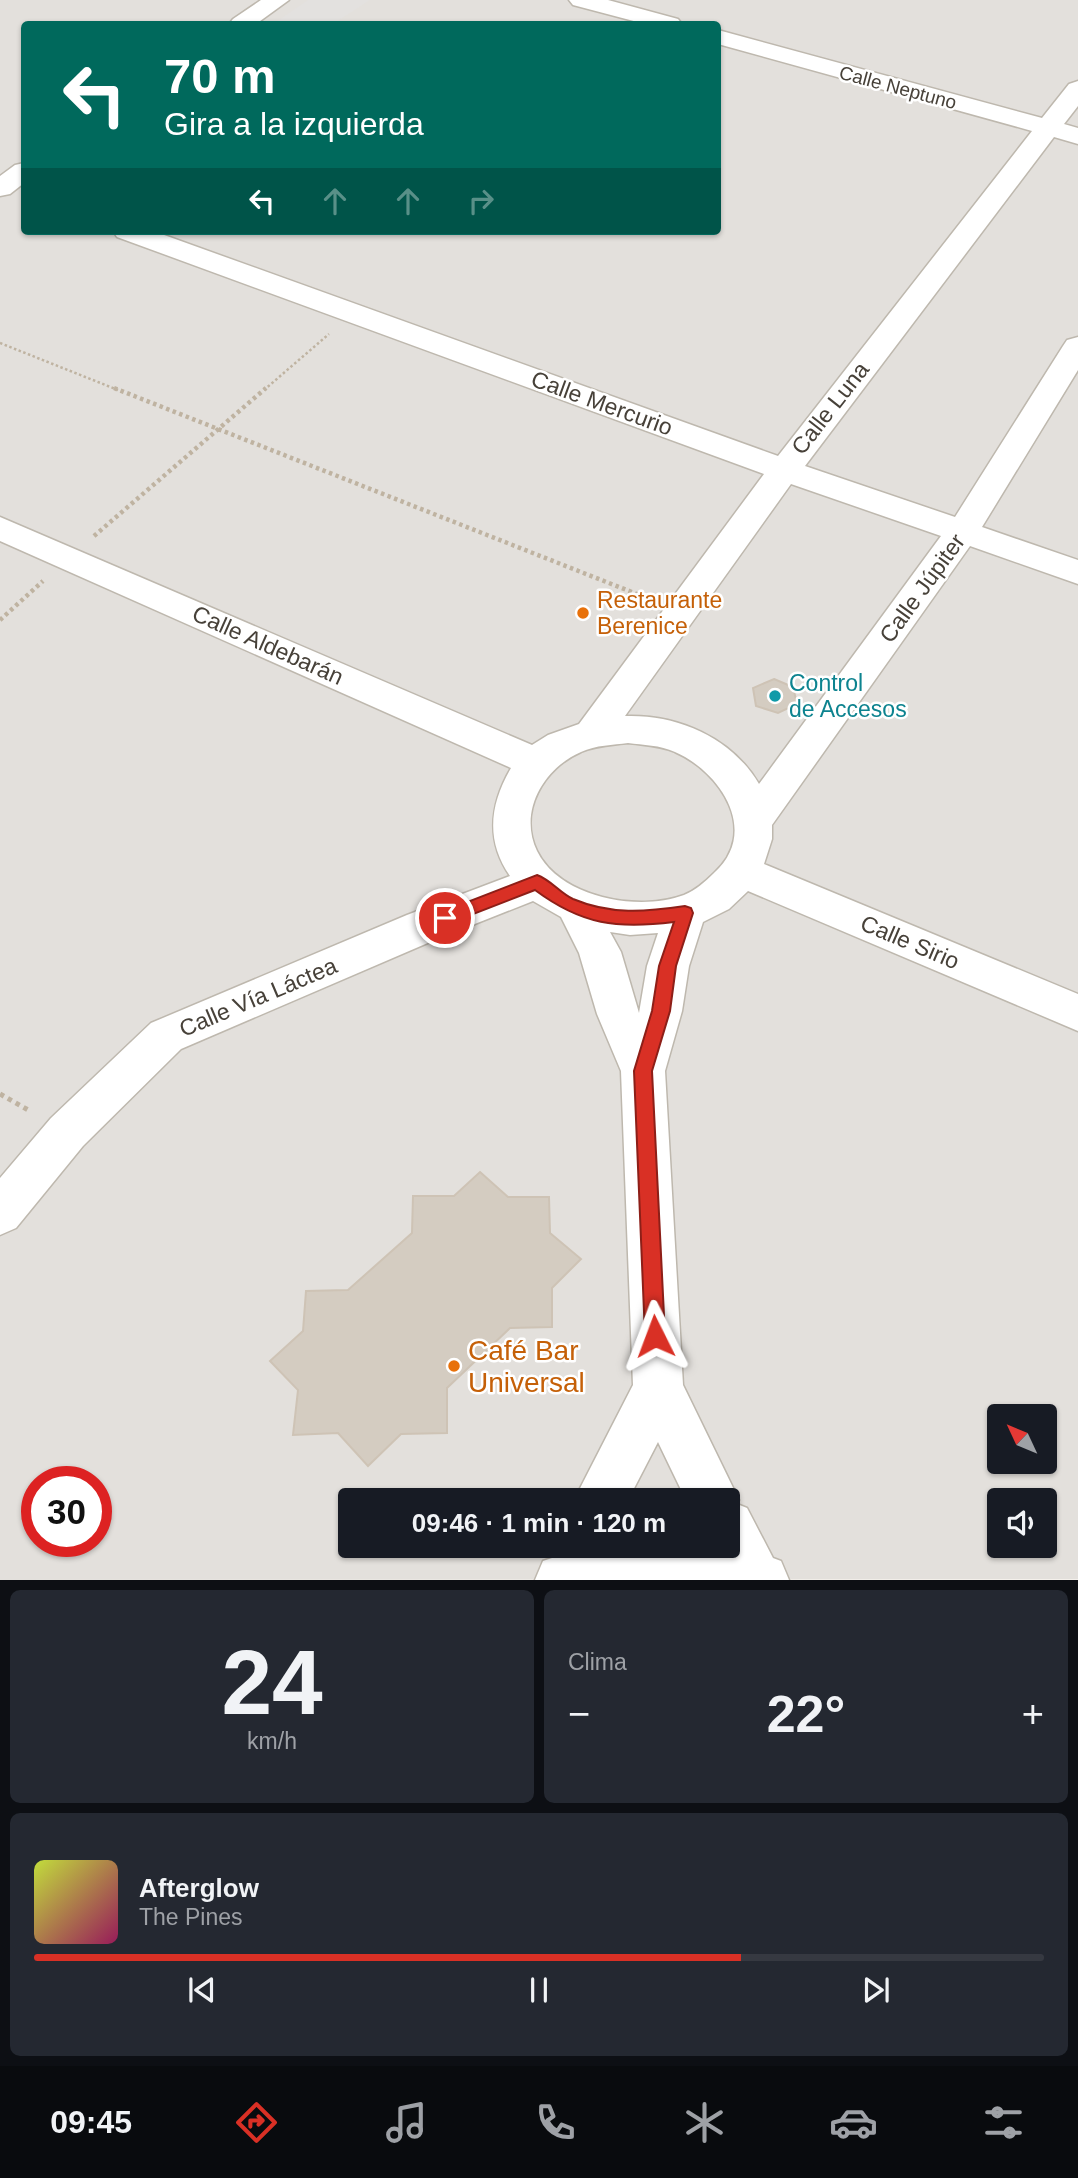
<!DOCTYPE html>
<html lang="es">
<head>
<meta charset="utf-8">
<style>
  :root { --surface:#171b24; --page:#242831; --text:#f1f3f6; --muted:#9ea1a6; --line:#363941; --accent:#d93025 }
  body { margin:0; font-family:Helvetica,sans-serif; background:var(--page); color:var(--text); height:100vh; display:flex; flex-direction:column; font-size:26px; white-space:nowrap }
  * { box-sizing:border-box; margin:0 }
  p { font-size:23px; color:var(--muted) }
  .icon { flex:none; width:38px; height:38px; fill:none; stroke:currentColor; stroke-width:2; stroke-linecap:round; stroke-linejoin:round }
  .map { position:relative; height:1580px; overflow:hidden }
  .details { display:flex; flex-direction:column; gap:10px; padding:10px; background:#0d0f14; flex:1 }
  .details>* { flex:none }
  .hud { position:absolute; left:21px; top:21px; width:700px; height:214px; border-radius:7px; box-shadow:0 2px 5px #0004; background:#00695c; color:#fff; overflow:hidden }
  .needle { width:46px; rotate:314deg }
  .buttons { position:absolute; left:987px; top:1404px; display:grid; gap:14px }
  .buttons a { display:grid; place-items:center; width:70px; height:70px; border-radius:7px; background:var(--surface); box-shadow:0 2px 5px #0004; font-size:35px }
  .speed { position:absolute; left:21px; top:1466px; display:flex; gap:14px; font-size:35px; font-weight:700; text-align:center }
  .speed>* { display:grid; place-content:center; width:91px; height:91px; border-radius:50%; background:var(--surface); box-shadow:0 2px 5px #0004; line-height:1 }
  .speed .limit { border:10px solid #d22; background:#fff; color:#111 }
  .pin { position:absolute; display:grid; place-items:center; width:60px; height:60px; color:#fff; margin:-30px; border:4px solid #fff; border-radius:50%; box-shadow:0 2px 7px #0007 }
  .me { position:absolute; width:77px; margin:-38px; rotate:357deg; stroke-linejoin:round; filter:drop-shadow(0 0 5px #0008) }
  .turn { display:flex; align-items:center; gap:24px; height:147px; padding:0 28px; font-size:32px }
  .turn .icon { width:91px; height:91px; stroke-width:2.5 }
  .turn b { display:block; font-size:49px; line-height:60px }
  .lanes { display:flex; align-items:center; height:66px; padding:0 28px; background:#0003; justify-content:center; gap:35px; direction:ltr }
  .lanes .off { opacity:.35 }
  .big { font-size:52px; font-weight:800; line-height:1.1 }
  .details .card { flex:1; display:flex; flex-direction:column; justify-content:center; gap:10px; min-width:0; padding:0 24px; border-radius:10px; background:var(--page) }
  .details .dial { align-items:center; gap:0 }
  .dial b { font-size:91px; line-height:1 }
  .song { display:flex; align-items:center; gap:21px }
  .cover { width:84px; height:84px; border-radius:10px; background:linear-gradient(135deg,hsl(70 70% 55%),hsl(330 70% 35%)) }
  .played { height:7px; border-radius:4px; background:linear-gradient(90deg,var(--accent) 70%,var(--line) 70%) }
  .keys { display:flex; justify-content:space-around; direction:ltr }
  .heat { display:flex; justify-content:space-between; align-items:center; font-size:38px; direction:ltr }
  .details .tiles { flex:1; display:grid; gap:10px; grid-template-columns:1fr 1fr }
  .card:last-child { grid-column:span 2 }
  .trip { position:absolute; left:338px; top:1488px; width:402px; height:70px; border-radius:7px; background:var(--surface); box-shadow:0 2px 5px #0004; font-weight:800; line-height:70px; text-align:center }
  .dock { display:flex; height:112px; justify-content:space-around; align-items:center; background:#090b0e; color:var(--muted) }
  .dock .icon { width:49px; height:49px }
  .dock .active { color:var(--accent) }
  .dock b { font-size:32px; color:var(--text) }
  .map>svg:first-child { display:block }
  .industrial { fill:#e3e0dc; fill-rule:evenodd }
  .parking { fill:#e3e1df }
  .building { fill:#d4ccc1; stroke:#cec3b5; stroke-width:2 }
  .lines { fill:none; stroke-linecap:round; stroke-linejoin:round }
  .minor-casing { stroke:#beb8ae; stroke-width:3 }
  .path-far2 { stroke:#bfb3a1; stroke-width:2.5; stroke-dasharray:2.5 2.5; stroke-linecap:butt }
  .path-far1 { stroke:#bfb3a1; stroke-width:4.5; stroke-dasharray:3.5 3.5; stroke-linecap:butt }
  .path { stroke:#bfb3a1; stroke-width:5; stroke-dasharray:4.5 4.5; stroke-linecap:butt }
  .minor { fill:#fff; fill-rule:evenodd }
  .route { fill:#d93025; stroke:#8d1f18; stroke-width:2 }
  .food-dot { fill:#e8710a; stroke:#fff; stroke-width:2.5 }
  .culture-dot { fill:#0f9aa8; stroke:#fff; stroke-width:2.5 }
  .labels { text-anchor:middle; stroke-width:5; stroke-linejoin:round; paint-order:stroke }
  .far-street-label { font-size:19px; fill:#474139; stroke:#fff }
  .street-label { font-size:23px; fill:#474139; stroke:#fff }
  .food-label { font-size:23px; fill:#c56008; stroke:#fff; text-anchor:start }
  .culture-label { font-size:23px; fill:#0d838f; stroke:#fff; text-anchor:start }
  .near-food-label { font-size:28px; fill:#c56008; stroke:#fff; text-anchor:start }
</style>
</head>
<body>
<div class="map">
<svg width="1078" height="1580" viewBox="0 0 1078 1580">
  <rect width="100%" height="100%" fill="#f4f0eb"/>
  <!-- industrial -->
  <path class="industrial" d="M0,0H1078V1579L0,1580ZM24,24H718V231H24ZM999,1416H1045V1461H999ZM37,1482H96V1542H37ZM350,1500H728V1545H350ZM999,1500H1045V1545H999Z"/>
  <!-- parking -->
  <path class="parking" d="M308,0H370L333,24H273Z"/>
  <!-- building -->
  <path class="building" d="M774,679L793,687L797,704L778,713L756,706L753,688Z
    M480,1172L508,1197H549L550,1233L581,1259L552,1288V1327L510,1328L447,1388V1433L401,1434L368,1466L338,1433L293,1435L298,1390L270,1361L303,1331L306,1291L348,1290L412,1233L413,1196H454Z"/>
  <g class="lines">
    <defs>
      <path id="minor" d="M261,0H289L256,24H229L233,19Z
        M569,0H608L678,19L682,24H645L573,5Z
        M718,30L1042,118L1069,84L1078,81V106L1064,124L1078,128V144L1054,137L805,466L955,517L1063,346L1067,340L1078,337V370L982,527L1078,560V584L970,546L772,825V839L764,864L1078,994V1031L748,891L729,909L703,922L689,966L682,1011L665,1071L683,1385L739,1500L737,1504L747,1508L773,1558L781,1561L789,1580H535L543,1561L591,1545H728V1500H686L658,1442L628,1500H574L633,1385L621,1071L597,1014L579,953L561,917L533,901L437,939L181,1049L83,1146L16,1228L0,1235V1178L51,1118L151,1023L407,915L510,876C485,840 490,804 511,768L0,541V517L532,745L548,735L579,724L764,474L117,237L113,231H153L778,456L1032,131L718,44ZM791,484L941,536L759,784C732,738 678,714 625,716ZM628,743C643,745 660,745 675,752C721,772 760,832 714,873C705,882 696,890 684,895C639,912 560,898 537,851C518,811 544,768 581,752C596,745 613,745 628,743ZM610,932L630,935L658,933L647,966L639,1013L621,952Z
        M24,163V183L10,194L0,196V176L15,165Z"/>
    </defs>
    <!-- minor casing -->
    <use href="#minor" class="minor-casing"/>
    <!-- path-far2 -->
    <path class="path-far2" d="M0,343L118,390
      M264,390L329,334"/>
    <!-- path-far1 -->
    <path class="path-far1" d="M114,388L647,598
      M94,536L266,388
      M0,620L43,581"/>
    <!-- path -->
    <path class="path" d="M0,1094L30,1111"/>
    <!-- minor -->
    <use href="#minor" class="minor"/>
  </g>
  <!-- route -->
  <path class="route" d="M537,875C551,880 560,893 573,899C611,915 645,912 685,906L691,908L693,913L676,966L670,1011L652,1071L665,1336L662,1343L655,1346L648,1343L645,1336L634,1071L652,1011L659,966L674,922C617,929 582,925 535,890L445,925L439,923L437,918L439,913Z"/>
  <!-- markers -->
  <g class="food-dot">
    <circle cx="583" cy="613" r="7"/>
    <circle cx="454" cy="1366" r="7"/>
  </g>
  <circle class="culture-dot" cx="775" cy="696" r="7"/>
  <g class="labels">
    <!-- far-street labels -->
    <g class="far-street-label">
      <text transform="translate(898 87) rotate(15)" y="7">Calle Neptuno</text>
    </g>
    <!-- street labels -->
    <g class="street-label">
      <text transform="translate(602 403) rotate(20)" y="8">Calle Mercurio</text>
      <text transform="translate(830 408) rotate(-52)" y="8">Calle Luna</text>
      <text transform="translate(922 588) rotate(-54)" y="8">Calle Júpiter</text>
      <text transform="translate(268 645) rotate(24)" y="8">Calle Aldebarán</text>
      <text transform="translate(910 942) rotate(23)" y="8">Calle Sirio</text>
      <text transform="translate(258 997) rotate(-23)" y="8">Calle Vía Láctea</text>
    </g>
    <!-- food labels -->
    <g class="food-label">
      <text x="597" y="608">Restaurante<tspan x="597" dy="26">Berenice</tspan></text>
    </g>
    <!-- culture labels -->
    <g class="culture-label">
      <text x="789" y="691">Control<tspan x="789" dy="26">de Accesos</tspan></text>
    </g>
    <!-- near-food labels -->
    <g class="near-food-label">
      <text x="468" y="1360">Café Bar<tspan x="468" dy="32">Universal</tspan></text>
    </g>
  </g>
</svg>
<div class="buttons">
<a><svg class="needle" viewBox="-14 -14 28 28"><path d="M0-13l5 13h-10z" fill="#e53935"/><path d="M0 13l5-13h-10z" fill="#9ea1a6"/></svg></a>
<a><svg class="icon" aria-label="sound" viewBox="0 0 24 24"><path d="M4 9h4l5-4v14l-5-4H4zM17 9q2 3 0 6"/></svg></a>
</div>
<div class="speed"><div class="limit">30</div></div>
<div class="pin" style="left:445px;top:918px;background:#d93025"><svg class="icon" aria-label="arrive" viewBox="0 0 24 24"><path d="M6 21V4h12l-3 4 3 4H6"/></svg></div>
<svg class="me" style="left:655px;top:1336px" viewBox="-20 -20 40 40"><path d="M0-17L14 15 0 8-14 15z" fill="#d93025" stroke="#fff" stroke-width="4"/></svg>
<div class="trip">09:46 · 1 min · 120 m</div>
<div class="hud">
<div class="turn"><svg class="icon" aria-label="left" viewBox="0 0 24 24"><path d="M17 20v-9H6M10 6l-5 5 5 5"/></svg><div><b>70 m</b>Gira a la izquierda</div></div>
<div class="lanes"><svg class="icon" aria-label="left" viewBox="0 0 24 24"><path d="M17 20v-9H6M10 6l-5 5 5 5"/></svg><svg class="icon off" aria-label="ahead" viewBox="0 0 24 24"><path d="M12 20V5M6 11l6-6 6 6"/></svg><svg class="icon off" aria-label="ahead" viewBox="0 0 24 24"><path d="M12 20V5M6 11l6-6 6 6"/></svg><svg class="icon off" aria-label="right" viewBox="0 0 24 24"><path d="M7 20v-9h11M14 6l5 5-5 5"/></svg></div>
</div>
</div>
<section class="details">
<div class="tiles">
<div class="card dial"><b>24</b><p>km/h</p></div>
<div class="card"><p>Clima</p>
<div class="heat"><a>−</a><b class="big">22°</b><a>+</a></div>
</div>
<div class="card">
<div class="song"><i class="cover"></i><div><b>Afterglow</b><p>The Pines</p></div></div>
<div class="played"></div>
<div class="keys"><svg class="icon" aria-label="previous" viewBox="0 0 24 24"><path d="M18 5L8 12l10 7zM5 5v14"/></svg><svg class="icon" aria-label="pause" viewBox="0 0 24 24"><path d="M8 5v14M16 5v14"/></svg><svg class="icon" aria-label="next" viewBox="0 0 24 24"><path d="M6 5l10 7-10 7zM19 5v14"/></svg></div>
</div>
</div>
</section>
<nav class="dock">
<b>09:45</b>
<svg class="icon active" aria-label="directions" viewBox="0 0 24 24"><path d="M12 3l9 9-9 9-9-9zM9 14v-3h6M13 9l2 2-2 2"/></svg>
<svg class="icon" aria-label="music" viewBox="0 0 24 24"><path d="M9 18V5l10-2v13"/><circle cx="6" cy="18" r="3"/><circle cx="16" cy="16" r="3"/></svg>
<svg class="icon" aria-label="phone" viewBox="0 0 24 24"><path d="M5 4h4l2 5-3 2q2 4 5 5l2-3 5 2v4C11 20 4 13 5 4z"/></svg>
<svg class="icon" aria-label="climate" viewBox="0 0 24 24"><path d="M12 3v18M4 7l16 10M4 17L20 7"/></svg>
<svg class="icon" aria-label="car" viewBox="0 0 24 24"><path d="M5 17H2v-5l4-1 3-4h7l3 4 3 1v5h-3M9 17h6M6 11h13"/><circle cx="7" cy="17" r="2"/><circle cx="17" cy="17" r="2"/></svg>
<svg class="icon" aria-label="filters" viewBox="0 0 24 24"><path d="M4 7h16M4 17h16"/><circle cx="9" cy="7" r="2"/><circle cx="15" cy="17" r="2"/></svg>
</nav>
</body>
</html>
